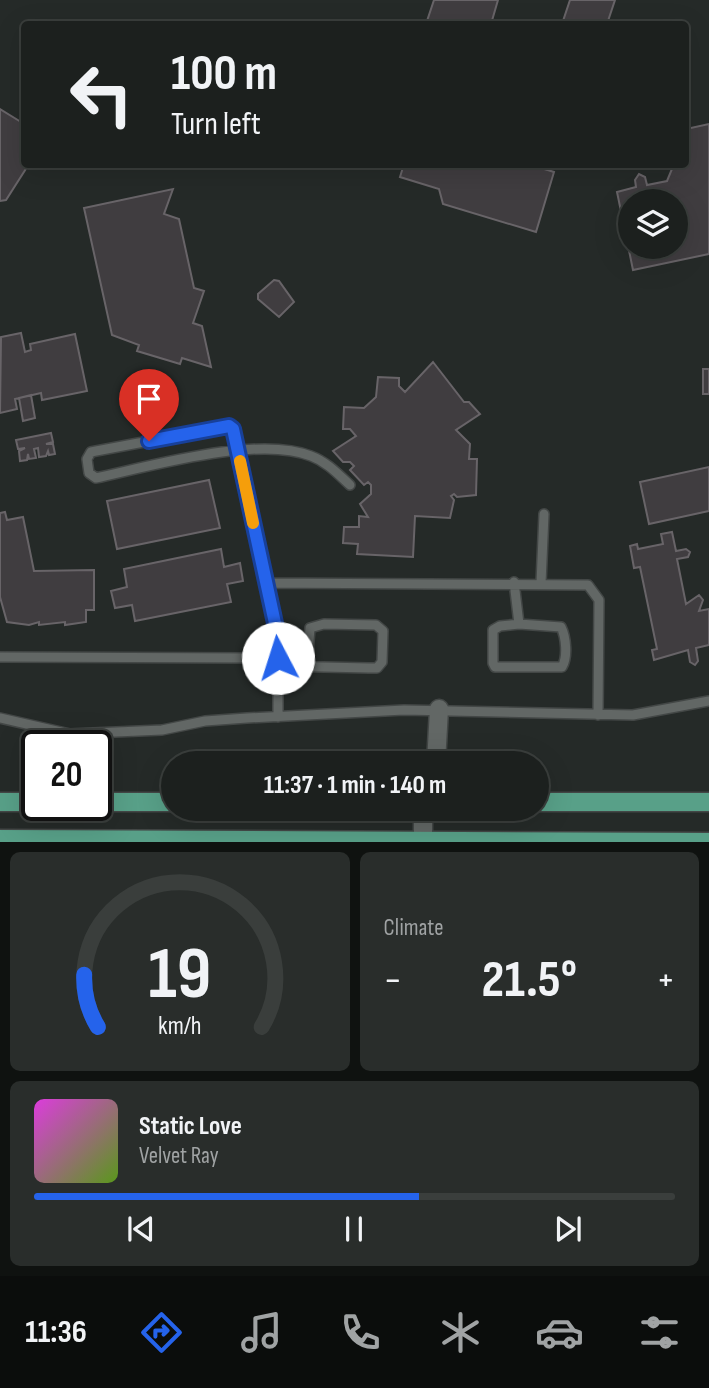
<!DOCTYPE html>
<html lang="en">
<head>
<meta charset="utf-8">
<style>
  :root { --surface:#1c201e; --page:#292d2b; --text:#f1f3f6; --muted:#a0a3a4; --line:#3a3e3c; --accent:#2563eb }
  body { margin:0; font-family:"Sofia Sans Condensed",sans-serif; background:var(--page); color:var(--text); height:100vh; display:flex; flex-direction:column; font-size:26px; white-space:nowrap }
  * { box-sizing:border-box; margin:0 }
  p { font-size:23px; color:var(--muted) }
  .icon { flex:none; width:38px; height:38px; fill:none; stroke:currentColor; stroke-width:2; stroke-linecap:round; stroke-linejoin:round }
  .map { position:relative; height:842px; overflow:hidden }
  .sheet { display:flex; flex-direction:column; gap:10px; padding:10px; background:#0f1210; flex:1 }
  .sheet>* { flex:none }
  .top-card { position:absolute; left:21px; top:21px; width:668px; height:147px; border-radius:7px; box-shadow:0 7px 28px #0002,0 0 0 2px var(--line); background:#1c201e; color:var(--text); overflow:hidden }
  .fabs { position:absolute; left:618px; top:189px; display:grid; gap:14px }
  .fabs a { display:grid; place-items:center; width:70px; height:70px; border-radius:50%; background:var(--surface); box-shadow:0 7px 28px #0002,0 0 0 2px var(--line); font-size:35px }
  .speed { position:absolute; left:21px; top:730px; display:flex; gap:14px; font-size:35px; font-weight:700; text-align:center }
  .speed>* { display:grid; place-content:center; width:91px; height:91px; border-radius:50%; background:var(--surface); box-shadow:0 7px 28px #0002,0 0 0 2px var(--line); line-height:1 }
  .speed .limit { border:4px solid #111; border-radius:10px; background:#fff; color:#111 }
  .pin { position:absolute; display:grid; place-items:center; width:60px; height:60px; color:#fff; margin:-72px -30px; border-radius:50% 50% 50% 0; rotate:-45deg; box-shadow:0 0 7px #0007 }
  .pin .icon { rotate:45deg }
  .me { position:absolute; width:77px; margin:-38px; rotate:355deg; stroke-linejoin:round; filter:drop-shadow(0 0 5px #0008) }
  .turn { display:flex; align-items:center; gap:24px; height:147px; padding:0 35px; font-size:32px }
  .turn .icon { width:91px; height:91px; stroke-width:2.5 }
  .turn b { display:block; font-size:49px; line-height:60px }
  .big { font-size:52px; font-weight:700; line-height:1.1 }
  .sheet .widget { flex:1; display:flex; flex-direction:column; justify-content:center; gap:10px; min-width:0; padding:0 24px; border-radius:10px; background:var(--page) }
  .sheet .dial { align-items:center; gap:0 }
  .dial svg { height:182px; overflow:visible; fill:none; stroke:var(--line); stroke-width:7; stroke-linecap:round; text-anchor:middle }
  .dial text { fill:var(--text); stroke:none }
  .song { display:flex; align-items:center; gap:21px }
  .cover { width:84px; height:84px; border-radius:10px; background:linear-gradient(135deg,hsl(300 70% 55%),hsl(90 70% 35%)) }
  .played { height:7px; border-radius:4px; background:linear-gradient(90deg,var(--accent) 60%,var(--line) 60%) }
  .keys { display:flex; justify-content:space-around; direction:ltr }
  .heat { display:flex; justify-content:space-between; align-items:center; font-size:38px; direction:ltr }
  .sheet .tiles { flex:1; display:grid; gap:10px; grid-template-columns:1fr 1fr }
  .widget:last-child { grid-column:span 2 }
  .trip { position:absolute; left:161px; top:751px; width:388px; height:70px; border-radius:35px; background:var(--surface); box-shadow:0 7px 28px #0002,0 0 0 2px var(--line); font-weight:700; line-height:70px; text-align:center }
  .tabs { display:flex; height:112px; justify-content:space-around; align-items:center; background:#0b0d0c; color:var(--muted) }
  .tabs .icon { width:49px; height:49px }
  .tabs .selected { color:var(--accent) }
  .tabs b { font-size:32px; color:var(--text) }
  .map>svg:first-child { display:block }
  .building { fill:#403d40; stroke:#686468; stroke-width:2; fill-rule:evenodd }
  .lines { fill:none; stroke-linecap:round; stroke-linejoin:round }
  .lane-casing { stroke:#434746; stroke-width:12 }
  .street-casing { stroke:#434746; stroke-width:21 }
  .primary-casing { stroke:#434746; stroke-width:21 }
  .lane { stroke:#626765; stroke-width:9 }
  .street { stroke:#626765; stroke-width:18 }
  .primary { stroke:#58a088; stroke-width:18 }
  .route-casing { stroke:#184099; stroke-width:18 }
  .route { stroke:#2563eb; stroke-width:12 }
  .slow { stroke:#f59e0b; stroke-width:12 }
</style>
</head>
<body>
<div class="map">
<svg width="709" height="842" viewBox="0 0 709 842">
  <rect width="100%" height="100%" fill="#252a28"/>
  <!-- building -->
  <path class="building" d="M434,0H498L491,24H426Z
    M570,0H615L607,24H562Z
    M0,109L21,122L24,164H29L6,200L0,201Z
    M709,124V254L633,270L617,192L636,187L635,180L639,174L645,177L647,185L667,181L674,164H686V129ZM630,201H676V247H630Z
    M404,164H528L554,172L536,232L443,204L439,189L400,177Z
    M173,189L164,214L179,219L194,288L204,291L193,323L202,326L211,367L182,358L180,364L137,351L139,345L112,335L84,208Z
    M274,280L279,281L294,302L279,317L258,299V294Z
    M21,333L25,352L31,350L30,344L75,334L87,391L42,400L41,393L15,399L17,409L0,413L1,337Z
    M433,362L464,402H469L480,414L456,430L470,444L469,459H477L476,495L457,497L454,494L451,496L454,500L450,518L415,516L413,557L357,554L358,544L343,543L344,527H359V516L368,517L360,504L371,494V485L368,482L364,485L350,470L354,466L350,462H343L333,451L356,436L350,429H343L344,407L364,408L376,397L378,377L399,378V386L405,392Z
    M703,369H709V394H703Z
    M31,395L35,418L23,421L19,398Z
    M51,433L53,442L46,444H53L55,454L49,455L48,451L46,456L39,457L38,448L34,449L36,458L29,459L28,454L27,460L20,461L19,451L25,448L18,449L16,440Z
    M709,467V511L649,524L640,482Z
    M209,480L220,528L117,549L107,501Z
    M5,512L7,520L23,517L34,571L94,570V610H86V622L65,625V622L39,625V622L29,625L7,622L0,597V513Z
    M672,532L676,551L686,549L690,552L688,557L677,559L686,604L699,595L703,600L699,611L709,609V645L696,648L698,661L695,665L690,662L688,650L654,660L652,650L657,649L640,567L634,568L630,546L637,544L638,549L663,544L661,534Z
    M221,549L224,567L240,563L243,581L227,584L231,602L135,621L132,605L115,608L111,591L127,587L124,569Z"/>
  <g class="lines">
    <defs>
      <path id="lane" d="M514,582L519,624L500,626L493,630V663L495,667H562C568,657 566,637 561,627L519,624
        M265,583L588,585L599,600L598,715
        M541,583L544,514
        M0,657L278,658
        M278,666L369,668H377L382,662L383,631L376,625L324,624L310,628L307,667
        M278,717V637L233,429L229,426L96,451L91,452L87,459L89,473L96,478C151,466 259,435 311,456C327,462 338,474 350,485
        M0,718L70,734L162,730L205,721L247,718L404,710L633,715L709,701"/>
      <path id="street" d="M436,763L439,709
        M423,808V842"/>
      <path id="primary" d="M0,802H37
        M96,802H173
        M537,802H709
        M0,839L709,842"/>
    </defs>
    <!-- lane casing -->
    <use href="#lane" class="lane-casing"/>
    <!-- street casing -->
    <use href="#street" class="street-casing"/>
    <!-- primary casing -->
    <use href="#primary" class="primary-casing"/>
    <!-- lane -->
    <use href="#lane" class="lane"/>
    <!-- street -->
    <use href="#street" class="street"/>
    <!-- primary -->
    <use href="#primary" class="primary"/>
  </g>
  <g class="lines">
    <defs>
      <path id="route" d="M149,441L229,426L233,429L278,637V658"/>
    </defs>
    <!-- route casing -->
    <use href="#route" class="route-casing"/>
    <!-- route -->
    <use href="#route" class="route"/>
    <!-- slow -->
    <path class="slow" d="M240,461L253,523"/>
  </g>
</svg>
<div class="fabs">
<a><svg class="icon" aria-label="layers" viewBox="0 0 24 24"><path d="M12 4l9 5-9 5-9-5zM3 14l9 5 9-5"/></svg></a>
</div>
<div class="speed"><div class="limit">20</div></div>
<div class="pin" style="left:149px;top:441px;background:#d93025"><svg class="icon" aria-label="arrive" viewBox="0 0 24 24"><path d="M6 21V4h12l-3 4 3 4H6"/></svg></div>
<svg class="me" style="left:278px;top:658px" viewBox="-20 -20 40 40"><circle r="19" fill="#fff"/><path d="M0-13L10 11 0 6-10 11z" fill="#2563eb"/></svg>
<div class="trip">11:37 · 1 min · 140 m</div>
<div class="top-card">
<div class="turn"><svg class="icon" aria-label="left" viewBox="0 0 24 24"><path d="M17 20v-9H6M10 6l-5 5 5 5"/></svg><div><b>100 m</b>Turn left</div></div>
</div>
</div>
<section class="sheet">
<div class="tiles">
<div class="widget dial"><svg viewBox="0 0 100 80">
<path d="M14 69A42 42 0 1 1 86 69"/>
<path d="M14 69A42 42 0 0 1 8 46" stroke="#2563eb"/>
<text x="50" y="56" font-size="32" font-weight="700">19</text>
<text x="50" y="72" font-size="11">km/h</text>
</svg></div>
<div class="widget"><p>Climate</p>
<div class="heat"><a>−</a><b class="big">21.5°</b><a>+</a></div>
</div>
<div class="widget">
<div class="song"><i class="cover"></i><div><b>Static Love</b><p>Velvet Ray</p></div></div>
<div class="played"></div>
<div class="keys"><svg class="icon" aria-label="previous" viewBox="0 0 24 24"><path d="M18 5L8 12l10 7zM5 5v14"/></svg><svg class="icon" aria-label="pause" viewBox="0 0 24 24"><path d="M8 5v14M16 5v14"/></svg><svg class="icon" aria-label="next" viewBox="0 0 24 24"><path d="M6 5l10 7-10 7zM19 5v14"/></svg></div>
</div>
</div>
</section>
<nav class="tabs">
<b>11:36</b>
<svg class="icon selected" aria-label="directions" viewBox="0 0 24 24"><path d="M12 3l9 9-9 9-9-9zM9 14v-3h6M13 9l2 2-2 2"/></svg>
<svg class="icon" aria-label="music" viewBox="0 0 24 24"><path d="M9 18V5l10-2v13"/><circle cx="6" cy="18" r="3"/><circle cx="16" cy="16" r="3"/></svg>
<svg class="icon" aria-label="phone" viewBox="0 0 24 24"><path d="M5 4h4l2 5-3 2q2 4 5 5l2-3 5 2v4C11 20 4 13 5 4z"/></svg>
<svg class="icon" aria-label="climate" viewBox="0 0 24 24"><path d="M12 3v18M4 7l16 10M4 17L20 7"/></svg>
<svg class="icon" aria-label="car" viewBox="0 0 24 24"><path d="M5 17H2v-5l4-1 3-4h7l3 4 3 1v5h-3M9 17h6M6 11h13"/><circle cx="7" cy="17" r="2"/><circle cx="17" cy="17" r="2"/></svg>
<svg class="icon" aria-label="filters" viewBox="0 0 24 24"><path d="M4 7h16M4 17h16"/><circle cx="9" cy="7" r="2"/><circle cx="15" cy="17" r="2"/></svg>
</nav>
</body>
</html>
